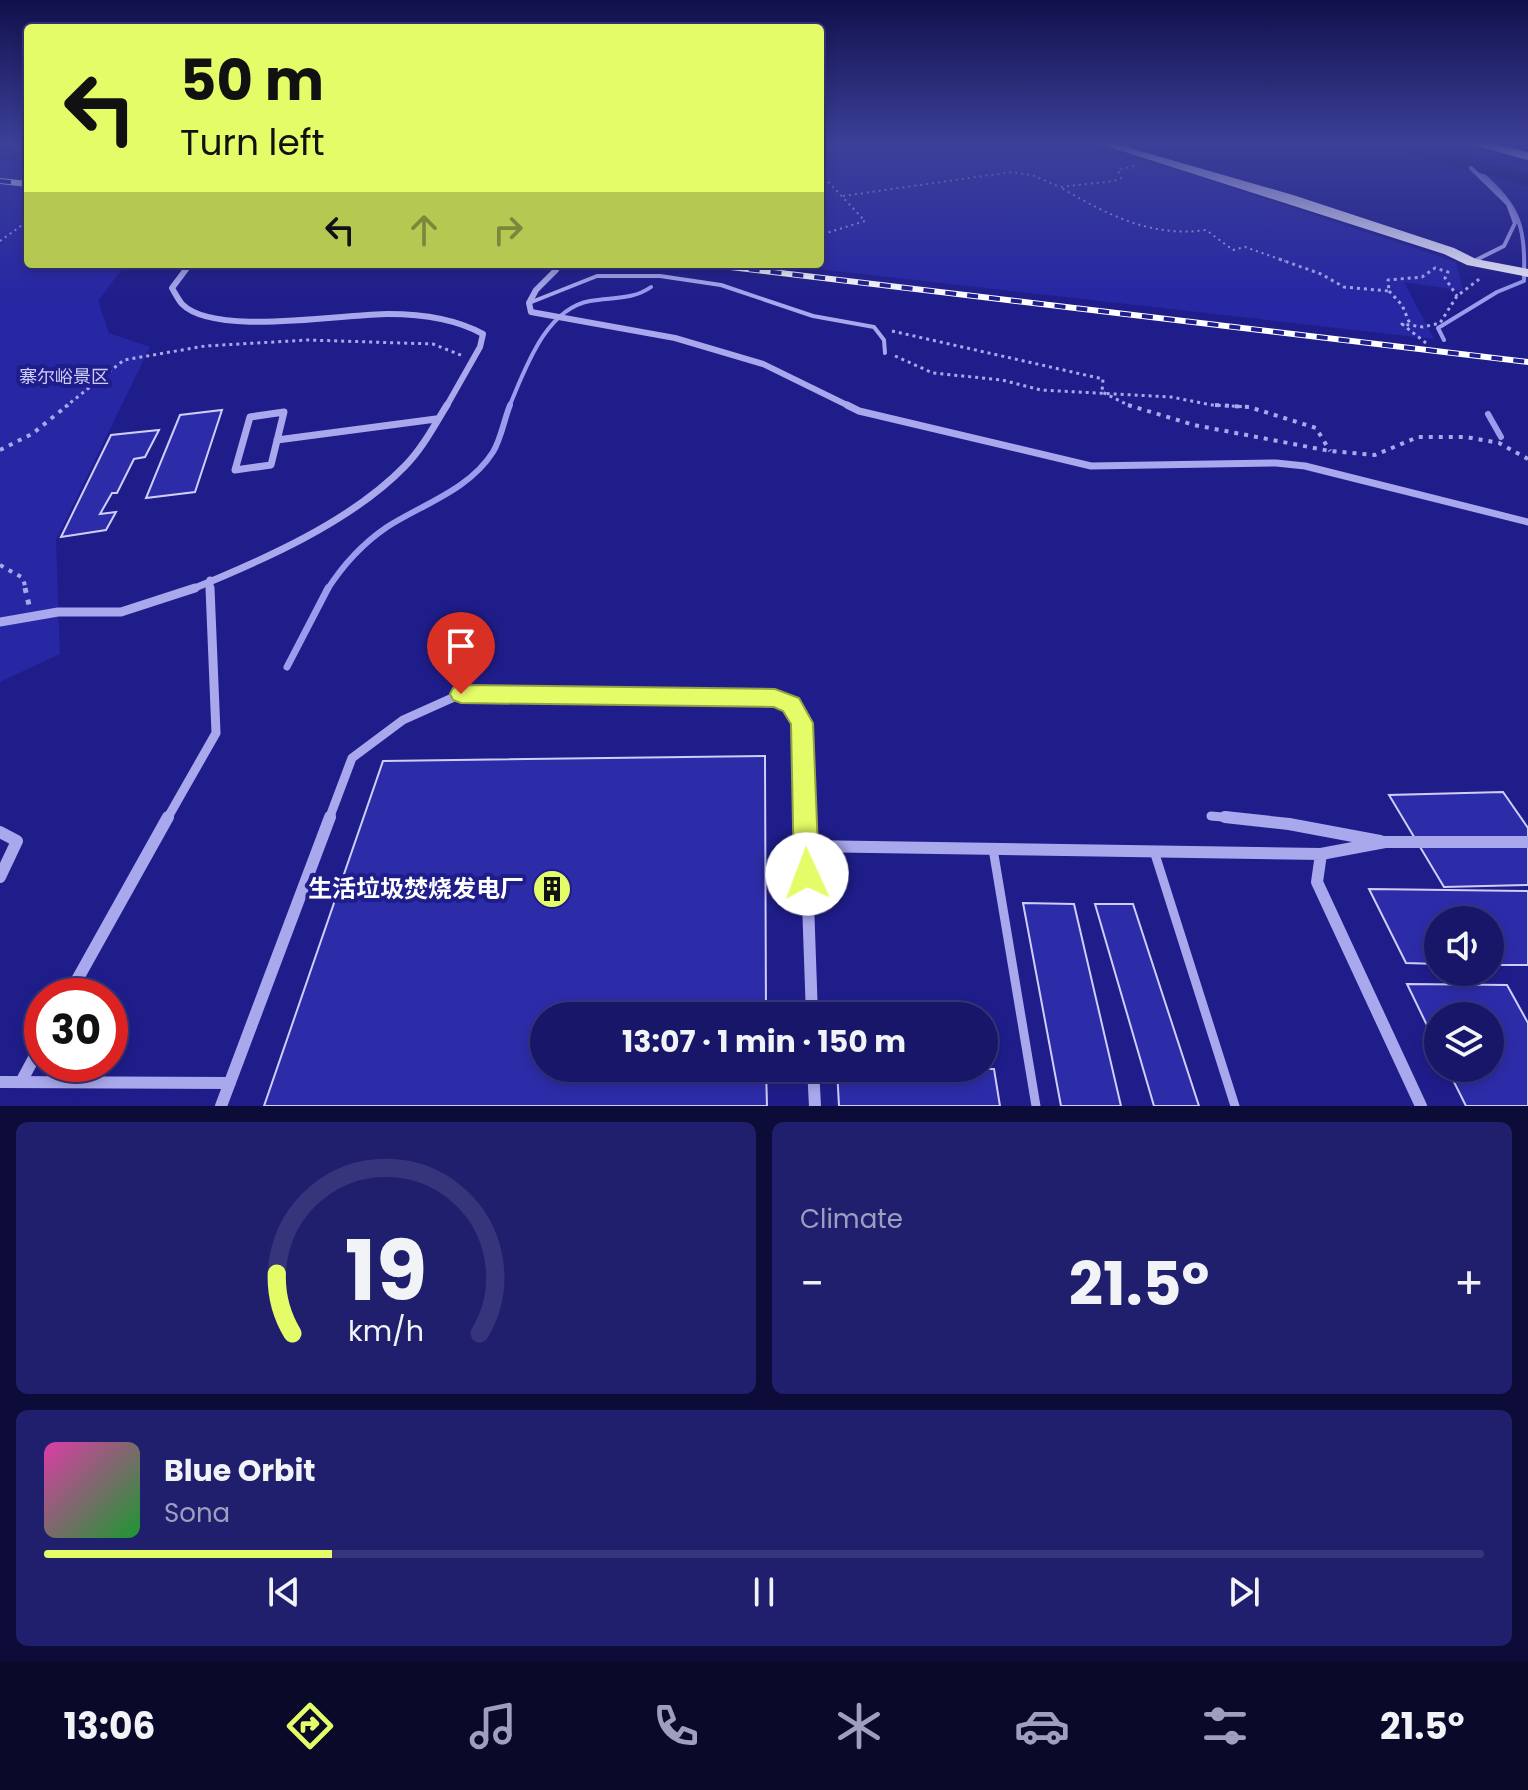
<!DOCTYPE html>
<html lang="en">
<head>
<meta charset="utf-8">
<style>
  :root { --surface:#171668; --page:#201f6e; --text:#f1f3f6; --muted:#9e9fc0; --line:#36357c; --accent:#e3fc67 }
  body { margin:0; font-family:Poppins,"Noto Sans SC",sans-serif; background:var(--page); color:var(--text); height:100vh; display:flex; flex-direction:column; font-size:30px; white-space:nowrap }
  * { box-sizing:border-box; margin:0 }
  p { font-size:26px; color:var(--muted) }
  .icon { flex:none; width:44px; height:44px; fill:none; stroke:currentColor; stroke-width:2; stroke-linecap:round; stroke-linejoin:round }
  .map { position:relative; height:1106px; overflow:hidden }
  .panel { display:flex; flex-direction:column; gap:16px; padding:16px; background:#0d0c39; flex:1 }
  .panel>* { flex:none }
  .hud { position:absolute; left:24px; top:24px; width:800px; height:244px; border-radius:8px; box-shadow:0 4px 12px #0003,0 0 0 2px var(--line); background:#e3fc67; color:#111; overflow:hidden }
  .controls { position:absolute; left:1424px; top:906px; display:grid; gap:16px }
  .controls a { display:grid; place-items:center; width:80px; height:80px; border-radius:50%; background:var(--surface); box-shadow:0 4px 12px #0003,0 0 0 2px var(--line); font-size:40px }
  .speed { position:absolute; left:24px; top:978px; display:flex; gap:16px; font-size:40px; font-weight:700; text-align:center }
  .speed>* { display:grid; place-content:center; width:104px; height:104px; border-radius:50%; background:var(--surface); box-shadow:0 4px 12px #0003,0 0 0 2px var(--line); line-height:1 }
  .speed .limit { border:12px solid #d22; background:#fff; color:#111 }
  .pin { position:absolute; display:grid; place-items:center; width:68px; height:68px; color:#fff; margin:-82px -34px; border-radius:50% 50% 50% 0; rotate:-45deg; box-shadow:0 0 8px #0007 }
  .pin .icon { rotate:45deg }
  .me { position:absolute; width:88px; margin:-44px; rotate:358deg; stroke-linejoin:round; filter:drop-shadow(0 0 6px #0008) }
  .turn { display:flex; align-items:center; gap:28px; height:168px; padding:0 24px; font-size:36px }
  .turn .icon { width:104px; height:104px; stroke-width:2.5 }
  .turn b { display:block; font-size:56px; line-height:68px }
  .lanes { display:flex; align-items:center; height:76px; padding:0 24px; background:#0003; justify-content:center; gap:40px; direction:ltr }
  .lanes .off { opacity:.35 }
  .big { font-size:60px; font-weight:700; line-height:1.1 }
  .panel .widget { flex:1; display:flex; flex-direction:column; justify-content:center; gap:12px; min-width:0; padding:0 28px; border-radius:12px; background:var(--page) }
  .panel .dial { align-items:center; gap:0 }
  .dial svg { height:208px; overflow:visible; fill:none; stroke:var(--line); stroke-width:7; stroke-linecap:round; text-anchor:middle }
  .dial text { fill:var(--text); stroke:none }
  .song { display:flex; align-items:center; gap:24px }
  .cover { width:96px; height:96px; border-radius:12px; background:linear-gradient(135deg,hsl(320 70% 55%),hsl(130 70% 35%)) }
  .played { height:8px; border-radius:4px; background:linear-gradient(90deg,var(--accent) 20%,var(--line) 20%) }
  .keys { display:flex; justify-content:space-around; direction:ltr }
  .heat { display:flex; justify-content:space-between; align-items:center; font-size:44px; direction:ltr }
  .panel .tiles { flex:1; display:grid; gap:16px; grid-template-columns:1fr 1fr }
  .widget:last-child { grid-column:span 2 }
  .trip { position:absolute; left:530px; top:1002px; width:468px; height:80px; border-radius:40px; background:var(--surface); box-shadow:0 4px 12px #0003,0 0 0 2px var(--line); font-weight:700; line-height:80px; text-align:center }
  .tabs { display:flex; height:128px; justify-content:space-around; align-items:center; background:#09092a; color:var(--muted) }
  .tabs .icon { width:56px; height:56px }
  .tabs .selected { color:var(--accent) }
  .tabs b { font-size:36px; color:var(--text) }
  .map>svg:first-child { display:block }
  .green { fill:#2726a3 }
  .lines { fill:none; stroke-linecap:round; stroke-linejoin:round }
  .stream-far2 { stroke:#9c9cee; stroke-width:4 }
  .stream-far1 { stroke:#9c9cee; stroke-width:6 }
  .stream { stroke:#9c9cee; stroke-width:7 }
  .river { fill:#161469; fill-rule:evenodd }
  .building { fill:#2d2ca8; stroke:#cecef9; stroke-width:2 }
  .path-far3 { stroke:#a9a8ec; stroke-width:2; stroke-dasharray:2 4; stroke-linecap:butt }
  .path-far2 { stroke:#a9a8ec; stroke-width:3; stroke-dasharray:3 4; stroke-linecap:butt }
  .path-far1 { stroke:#a9a8ec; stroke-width:4; stroke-dasharray:4 6; stroke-linecap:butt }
  .path { stroke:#a9a8ec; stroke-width:5; stroke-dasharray:5 7; stroke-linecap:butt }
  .service-far1 { stroke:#a9a8ec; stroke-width:4 }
  .service { stroke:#a9a8ec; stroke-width:9 }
  .minor-far3 { stroke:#a9a8ec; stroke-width:6 }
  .minor-far2 { stroke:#a9a8ec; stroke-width:7 }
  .minor-far1 { stroke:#a9a8ec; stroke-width:9 }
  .minor { stroke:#a9a8ec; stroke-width:12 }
  .primary { fill:#efeeff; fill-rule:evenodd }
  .motorway { fill:#fff; fill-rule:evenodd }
  .rail-casing { stroke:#fff; stroke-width:6 }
  .rail { stroke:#1f1d8a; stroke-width:4; stroke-dasharray:11; stroke-linecap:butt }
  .route { fill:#e3fc67; stroke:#94a443; stroke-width:2 }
  .labels { text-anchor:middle; stroke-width:8; stroke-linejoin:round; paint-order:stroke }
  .far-park-label { font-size:18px; fill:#cecef9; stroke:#1f1d8a }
  .near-poi-label { font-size:24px; font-weight:bold; fill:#fff; stroke:#1f1d8a; text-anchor:end }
</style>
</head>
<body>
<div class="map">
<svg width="1528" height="1106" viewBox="0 0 1528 1106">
  <rect width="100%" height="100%" fill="#1f1d8a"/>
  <!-- green -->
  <path class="green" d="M820,144L1090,146L1196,176L1456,262L1463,291L1404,282L1434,339L773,264H820Z
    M0,160L28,161V264H126L98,301L109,333L150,347L56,540L60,654L0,682Z"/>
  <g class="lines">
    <!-- stream-far2 -->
    <path class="stream-far2" d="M1444,340L1438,328L1497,292L1524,281C1526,217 1517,205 1470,163
      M509,407C525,370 545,309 590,301C611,297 633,300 651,287"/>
    <!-- stream-far1 -->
    <path class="stream-far1" d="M1488,414L1501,437
      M327,590C343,565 362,544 387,527C423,504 469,490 493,452C501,439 504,420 510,405"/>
    <!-- stream -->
    <path class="stream" d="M287,667L328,588"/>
    <!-- river -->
    <path class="river" d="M1384,144H1415L1528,174V186L1387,148Z"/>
  </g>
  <!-- building -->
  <path class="building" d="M222,410L195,492L146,498L180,415Z
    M159,430L145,457L134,459L117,493H112L100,514L116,512L106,530L61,537L111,435Z
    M765,756L766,1016H544V1068H766L767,1106H264L383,761Z
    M1503,792L1528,828V885L1444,887L1389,795Z
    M1369,889L1528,891V965H1490V920H1438V964L1406,963Z
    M1023,903L1074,904L1121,1106H1061Z
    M1095,904H1133L1199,1106H1154Z
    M1407,984L1507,985L1528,1023V1106H1466L1447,1068H1490V1016H1438V1048Z
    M837,1069H994L1000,1106H839Z"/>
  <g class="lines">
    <!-- path-far3 -->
    <path class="path-far3" d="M1134,166L1118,170L1121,178L1114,181L1060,187C1106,214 1151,238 1206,230L1233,250L1245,247L1285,261
      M820,173L865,221L820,235
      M843,196L1011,172L1032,175L1060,187
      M0,241L28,221"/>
    <!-- path-far2 -->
    <path class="path-far2" d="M1279,259L1321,274L1344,287L1389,291L1388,280L1422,277L1435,268L1448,272L1445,278L1457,296
      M1389,291L1402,305L1410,324
      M892,331L1103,379L1102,392L1132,407
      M1426,343L1402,324L1423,327L1440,323L1457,296L1482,277
      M895,356L933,373L1002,380L1041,390L1171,397L1212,405L1249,407
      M65,407L124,360L205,346L308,340L433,344L463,356"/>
    <!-- path-far1 -->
    <path class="path-far1" d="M1128,405L1194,425L1330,451L1375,455L1418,437H1466L1499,443L1528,459
      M1215,405L1249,407L1316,428L1330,451
      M0,450L32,434L68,405
      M0,565L23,578L26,590"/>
    <!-- path -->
    <path class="path" d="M25,588L29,605"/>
    <!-- service-far1 -->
    <path class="service-far1" d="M1471,168L1508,204L1515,223L1504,246L1472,262
      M529,303L597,276H660L721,285L813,316L874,327L884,340L885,353"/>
    <!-- service -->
    <path class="service" d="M993,849L1036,1106
      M1154,851L1235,1106"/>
    <!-- minor-far3 -->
    <path class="minor-far3" d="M190,264L172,288C175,293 178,299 182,304C214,337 343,314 388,314C421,314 454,318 483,334L480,347L446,407
      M556,270L536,290L529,303L531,312L675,338L763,364L851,407"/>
    <!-- minor-far2 -->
    <path class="minor-far2" d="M847,405L859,411L1091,466L1276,463L1305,466L1528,522
      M284,412L271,465L235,470L250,417Z
      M277,440L436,419
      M210,580V590
      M190,590C261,561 351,522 405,466C422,449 434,426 447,405"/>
    <!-- minor-far1 -->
    <path class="minor-far1" d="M0,622L58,612H121L195,588
      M1211,816L1245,819
      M167,819L216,733L210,588
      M329,819L352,758L403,720L461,694L775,698L791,705L802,723L805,819"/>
    <!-- minor -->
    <path class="minor" d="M805,817L812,1016
      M1225,817L1289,824L1380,841
      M0,832L17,841L0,877
      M806,846L1321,854
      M68,996L168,817
      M813,1068L815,1106
      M0,1082L230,1083
      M21,1082L42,1043
      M221,1106L330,817
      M1421,1106L1317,882L1321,854L1385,842H1528"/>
    <!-- primary -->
    <path class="primary" d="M1100,144H1116L1293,195L1454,248L1476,259L1528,269V277L1467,265L1444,254Z"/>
    <!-- motorway -->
    <path class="motorway" d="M1470,144H1492L1528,152V160Z"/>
    <defs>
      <path id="rail" d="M0,181L28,184
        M705,264L1528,362"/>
    </defs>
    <!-- rail casing -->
    <use href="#rail" class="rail-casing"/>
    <!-- rail -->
    <use href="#rail" class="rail"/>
  </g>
  <!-- sky -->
  <linearGradient id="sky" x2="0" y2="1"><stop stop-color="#11104c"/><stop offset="0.48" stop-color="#3c4098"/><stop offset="1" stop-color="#3c4098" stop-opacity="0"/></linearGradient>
  <rect width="1528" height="299" fill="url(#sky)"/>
  <!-- route -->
  <path class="route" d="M461,685L775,689L799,698L813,723L819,874L815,883L807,887L798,883L794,874L791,724L783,711L774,707L461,703L453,700L450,694L453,688Z"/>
  <!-- icons -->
  <defs>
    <symbol id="building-disc" viewBox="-11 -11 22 22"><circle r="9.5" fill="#e3fc67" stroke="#1f1d8a"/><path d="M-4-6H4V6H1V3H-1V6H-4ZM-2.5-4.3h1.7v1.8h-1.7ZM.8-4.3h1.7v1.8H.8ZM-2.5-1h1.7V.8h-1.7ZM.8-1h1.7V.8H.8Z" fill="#111"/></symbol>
  </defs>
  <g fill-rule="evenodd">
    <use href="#building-disc" x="530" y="867" width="44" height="44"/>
  </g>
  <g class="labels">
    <!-- far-park labels -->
    <g class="far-park-label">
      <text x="64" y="383">寨尔峪景区</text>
    </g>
    <!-- near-poi labels -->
    <g class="near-poi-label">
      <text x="524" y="897">生活垃圾焚烧发电厂</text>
    </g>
  </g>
</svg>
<div class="controls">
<a><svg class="icon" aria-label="sound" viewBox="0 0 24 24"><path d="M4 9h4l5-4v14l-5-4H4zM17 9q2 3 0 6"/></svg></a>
<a><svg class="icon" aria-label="layers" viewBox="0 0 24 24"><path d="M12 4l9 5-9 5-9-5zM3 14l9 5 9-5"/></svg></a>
</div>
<div class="speed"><div class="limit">30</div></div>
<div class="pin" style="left:461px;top:694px;background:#d93025"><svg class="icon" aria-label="arrive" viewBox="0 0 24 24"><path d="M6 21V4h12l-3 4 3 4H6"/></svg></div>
<svg class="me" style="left:807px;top:874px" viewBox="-20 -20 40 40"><circle r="19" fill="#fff"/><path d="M0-13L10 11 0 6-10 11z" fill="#e3fc67"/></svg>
<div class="trip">13:07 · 1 min · 150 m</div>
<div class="hud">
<div class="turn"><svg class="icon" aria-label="left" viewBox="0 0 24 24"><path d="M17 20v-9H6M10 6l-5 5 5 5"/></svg><div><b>50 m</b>Turn left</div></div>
<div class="lanes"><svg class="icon" aria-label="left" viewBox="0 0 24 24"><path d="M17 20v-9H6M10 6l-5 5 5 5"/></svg><svg class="icon off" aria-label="ahead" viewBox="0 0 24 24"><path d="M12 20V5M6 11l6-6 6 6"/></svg><svg class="icon off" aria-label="right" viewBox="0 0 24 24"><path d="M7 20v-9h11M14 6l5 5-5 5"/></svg></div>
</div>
</div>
<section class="panel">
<div class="tiles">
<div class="widget dial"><svg viewBox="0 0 100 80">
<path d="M14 69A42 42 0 1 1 86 69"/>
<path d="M14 69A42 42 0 0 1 8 46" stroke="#e3fc67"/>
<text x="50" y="56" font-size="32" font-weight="700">19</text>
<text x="50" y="72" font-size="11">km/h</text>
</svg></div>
<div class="widget"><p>Climate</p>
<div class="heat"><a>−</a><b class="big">21.5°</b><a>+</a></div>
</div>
<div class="widget">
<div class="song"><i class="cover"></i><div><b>Blue Orbit</b><p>Sona</p></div></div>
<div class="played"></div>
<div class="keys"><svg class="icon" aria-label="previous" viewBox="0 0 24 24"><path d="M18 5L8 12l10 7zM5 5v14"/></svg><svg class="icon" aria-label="pause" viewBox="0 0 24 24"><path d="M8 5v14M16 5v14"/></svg><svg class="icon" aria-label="next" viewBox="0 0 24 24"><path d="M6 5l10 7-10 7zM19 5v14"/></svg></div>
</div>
</div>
</section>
<nav class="tabs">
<b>13:06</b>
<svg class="icon selected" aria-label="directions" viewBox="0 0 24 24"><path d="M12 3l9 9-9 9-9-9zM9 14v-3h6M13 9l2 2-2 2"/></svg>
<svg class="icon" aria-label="music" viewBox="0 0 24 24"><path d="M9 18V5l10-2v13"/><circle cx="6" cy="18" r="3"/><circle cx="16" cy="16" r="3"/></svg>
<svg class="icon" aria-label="phone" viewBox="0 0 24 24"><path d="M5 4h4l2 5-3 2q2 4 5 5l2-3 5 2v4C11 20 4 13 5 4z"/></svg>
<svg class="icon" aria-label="climate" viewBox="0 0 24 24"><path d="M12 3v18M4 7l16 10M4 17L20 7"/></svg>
<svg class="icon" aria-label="car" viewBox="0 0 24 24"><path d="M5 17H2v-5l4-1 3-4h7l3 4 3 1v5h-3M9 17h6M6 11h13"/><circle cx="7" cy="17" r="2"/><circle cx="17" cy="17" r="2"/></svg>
<svg class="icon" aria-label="filters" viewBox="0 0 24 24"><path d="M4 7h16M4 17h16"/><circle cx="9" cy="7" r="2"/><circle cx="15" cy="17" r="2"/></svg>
<b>21.5°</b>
</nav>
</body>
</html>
